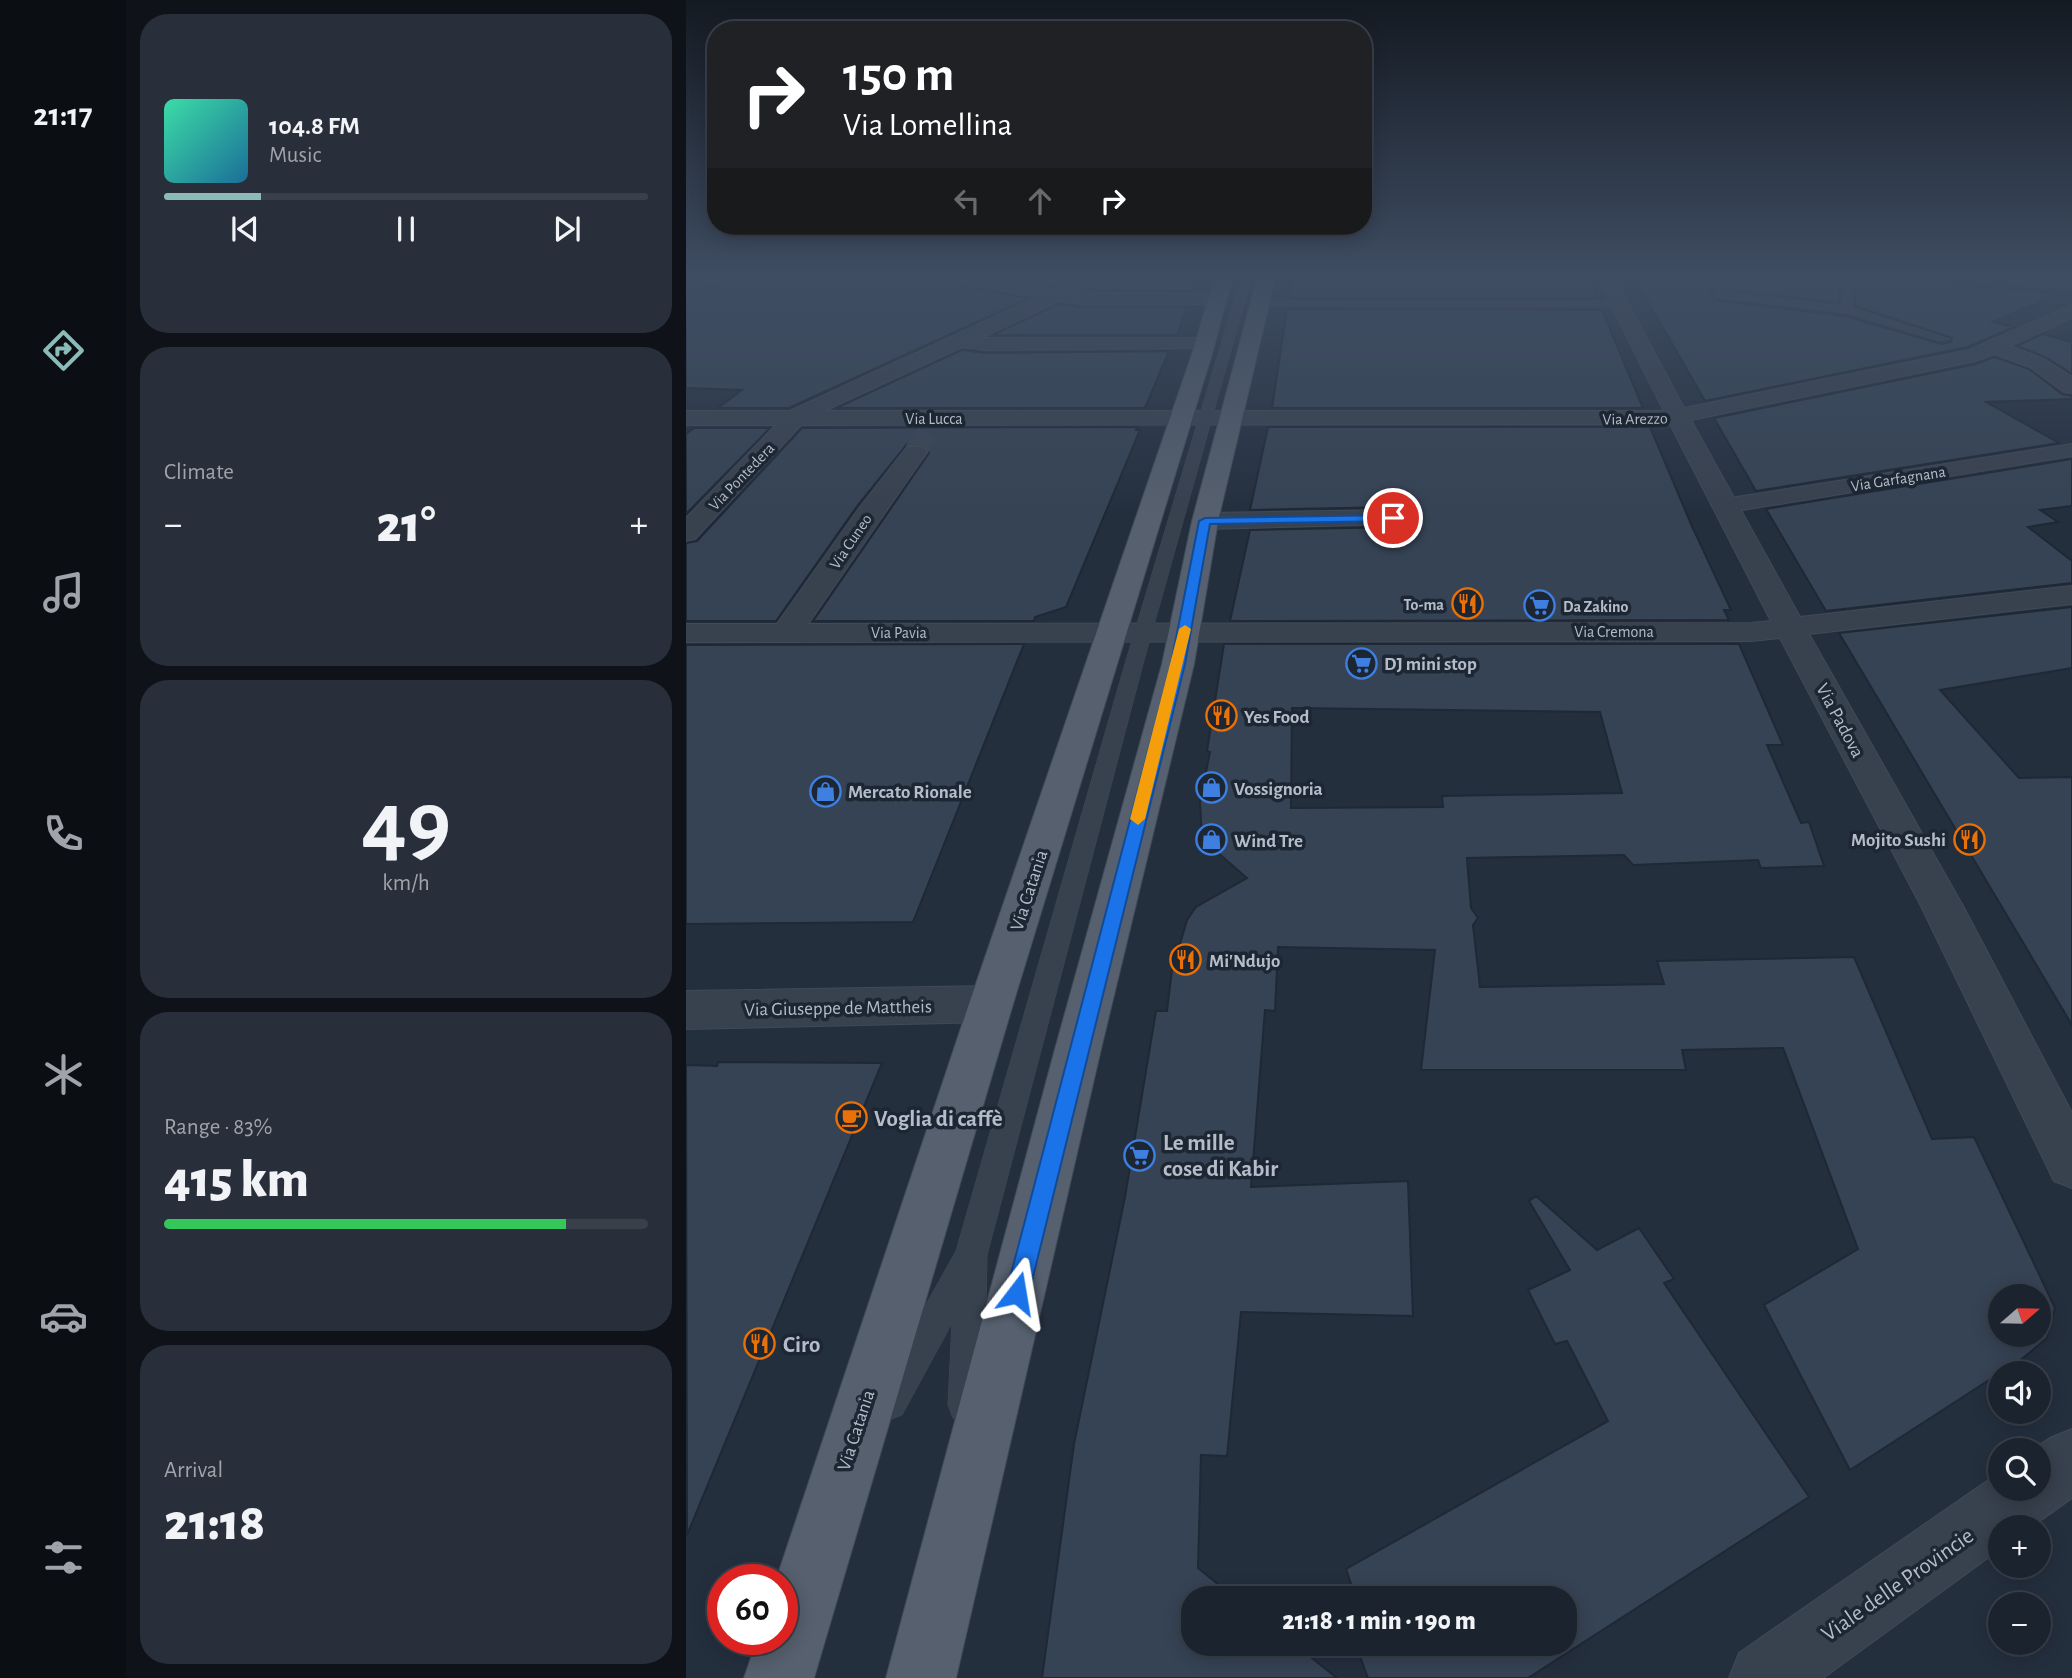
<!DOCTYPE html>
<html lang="en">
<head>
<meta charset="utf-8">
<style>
  :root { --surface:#1b232e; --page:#282f3a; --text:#f1f3f6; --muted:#a0a4aa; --line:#39404a; --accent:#8bbbb9 }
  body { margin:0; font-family:"Alegreya Sans",sans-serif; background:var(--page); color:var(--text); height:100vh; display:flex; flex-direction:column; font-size:26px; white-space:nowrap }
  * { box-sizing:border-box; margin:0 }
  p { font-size:23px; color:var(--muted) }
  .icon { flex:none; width:38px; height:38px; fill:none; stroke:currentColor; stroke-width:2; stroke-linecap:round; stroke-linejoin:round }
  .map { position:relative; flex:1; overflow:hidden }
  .drawer { display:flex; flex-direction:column; gap:14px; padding:14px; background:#0f1319; width:560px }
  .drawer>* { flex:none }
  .hud { position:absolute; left:21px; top:21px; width:665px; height:214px; border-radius:28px; box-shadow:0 4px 18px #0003,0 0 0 2px var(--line); background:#202124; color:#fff; overflow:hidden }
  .needle { width:46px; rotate:70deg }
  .controls { position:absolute; left:1302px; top:1284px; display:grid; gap:14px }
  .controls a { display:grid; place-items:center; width:63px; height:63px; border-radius:50%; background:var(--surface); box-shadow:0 4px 18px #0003,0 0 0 2px var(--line); font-size:35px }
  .speed { position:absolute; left:21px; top:1564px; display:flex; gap:14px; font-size:35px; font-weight:700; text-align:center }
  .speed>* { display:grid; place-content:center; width:91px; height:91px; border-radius:50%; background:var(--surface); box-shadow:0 4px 18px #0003,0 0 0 2px var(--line); line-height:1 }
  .speed .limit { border:10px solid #d22; background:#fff; color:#111 }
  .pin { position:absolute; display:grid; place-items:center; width:60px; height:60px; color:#fff; margin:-30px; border:4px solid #fff; border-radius:50%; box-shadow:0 2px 7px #0007 }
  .me { position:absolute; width:77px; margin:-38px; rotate:14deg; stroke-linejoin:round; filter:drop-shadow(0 0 5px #0008) }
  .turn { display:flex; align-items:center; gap:24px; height:147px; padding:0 21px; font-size:32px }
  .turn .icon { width:91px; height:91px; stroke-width:2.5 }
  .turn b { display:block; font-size:49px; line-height:60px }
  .lanes { display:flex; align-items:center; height:66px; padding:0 21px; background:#0003; justify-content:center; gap:35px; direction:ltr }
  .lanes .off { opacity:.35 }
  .big { font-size:52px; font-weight:800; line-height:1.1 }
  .drawer .widget { flex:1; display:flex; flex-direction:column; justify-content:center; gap:10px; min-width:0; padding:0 24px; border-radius:28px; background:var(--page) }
  .drawer .dial { align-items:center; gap:0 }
  .dial b { font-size:91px; line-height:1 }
  .song { display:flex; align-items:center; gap:21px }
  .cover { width:84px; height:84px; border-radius:10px; background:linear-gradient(135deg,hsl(160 70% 55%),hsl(200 70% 35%)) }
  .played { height:7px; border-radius:4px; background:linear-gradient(90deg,var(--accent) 20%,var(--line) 20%) }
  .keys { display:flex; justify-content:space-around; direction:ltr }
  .heat { display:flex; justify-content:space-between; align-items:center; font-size:38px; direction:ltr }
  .charge { height:10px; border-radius:5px; background:linear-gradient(90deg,#34c759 83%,var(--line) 0) }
  .trip { position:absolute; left:495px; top:1586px; width:396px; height:70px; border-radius:28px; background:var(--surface); box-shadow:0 4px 18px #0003,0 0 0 2px var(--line); font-weight:800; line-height:70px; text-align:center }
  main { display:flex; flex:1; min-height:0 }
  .tabs { display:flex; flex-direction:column; width:126px; justify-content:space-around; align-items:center; background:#0b0e12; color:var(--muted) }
  .tabs .icon { width:49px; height:49px }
  .tabs .on { color:var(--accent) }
  .tabs b { font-size:32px; color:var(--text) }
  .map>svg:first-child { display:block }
  .building { fill:#364354; stroke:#1f2835; stroke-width:2; fill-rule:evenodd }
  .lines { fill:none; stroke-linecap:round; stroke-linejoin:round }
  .pedestrian-tunnel { stroke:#3a4453; stroke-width:22; stroke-dasharray:22 11; stroke-linecap:butt }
  .service-casing { stroke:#414a57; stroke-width:1 }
  .pedestrian-casing { stroke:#414a57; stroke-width:2 }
  .minor-casing { stroke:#414a57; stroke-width:2 }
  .tertiary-casing { stroke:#414a57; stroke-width:2 }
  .primary-casing { stroke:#414a57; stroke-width:2 }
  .service { fill:#38414e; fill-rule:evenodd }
  .pedestrian { fill:#38414e; fill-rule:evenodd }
  .minor { fill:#38414e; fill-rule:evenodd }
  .tertiary { fill:#38414e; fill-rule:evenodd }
  .primary { fill:#56606e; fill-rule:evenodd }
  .route { fill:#1a73e8; stroke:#114b97; stroke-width:2 }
  .slow { fill:#f59e0b }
  .labels { text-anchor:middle; stroke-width:7; stroke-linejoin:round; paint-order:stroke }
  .far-street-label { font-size:16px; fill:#b4bcc9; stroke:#1d2633 }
  .far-poi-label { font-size:16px; font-weight:bold; fill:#b4bcc9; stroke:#1d2633; text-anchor:end }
  .poi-label { font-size:19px; font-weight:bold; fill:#b4bcc9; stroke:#1d2633; text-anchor:start }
  .street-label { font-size:19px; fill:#b4bcc9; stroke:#1d2633 }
  .near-poi-label { font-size:23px; font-weight:bold; fill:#b4bcc9; stroke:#1d2633; text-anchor:start }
  .near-street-label { font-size:23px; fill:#b4bcc9; stroke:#1d2633 }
</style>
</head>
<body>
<main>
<nav class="tabs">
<b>21:17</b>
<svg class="icon on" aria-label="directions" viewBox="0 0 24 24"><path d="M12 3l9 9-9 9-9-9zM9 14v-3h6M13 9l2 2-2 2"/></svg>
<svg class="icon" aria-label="music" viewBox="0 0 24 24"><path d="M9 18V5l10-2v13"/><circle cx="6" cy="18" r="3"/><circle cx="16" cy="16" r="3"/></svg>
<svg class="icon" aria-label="phone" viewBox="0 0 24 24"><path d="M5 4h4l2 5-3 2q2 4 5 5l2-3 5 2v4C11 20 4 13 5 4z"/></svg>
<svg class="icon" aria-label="climate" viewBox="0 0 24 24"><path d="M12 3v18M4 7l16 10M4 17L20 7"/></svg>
<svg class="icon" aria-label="car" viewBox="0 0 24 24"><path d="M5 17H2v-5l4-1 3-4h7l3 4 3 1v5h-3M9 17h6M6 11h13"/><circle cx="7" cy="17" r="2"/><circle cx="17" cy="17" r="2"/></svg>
<svg class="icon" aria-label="filters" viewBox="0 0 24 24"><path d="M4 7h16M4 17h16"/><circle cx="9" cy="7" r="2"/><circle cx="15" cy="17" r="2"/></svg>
</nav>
<section class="drawer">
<div class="widget">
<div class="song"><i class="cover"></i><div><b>104.8 FM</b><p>Music</p></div></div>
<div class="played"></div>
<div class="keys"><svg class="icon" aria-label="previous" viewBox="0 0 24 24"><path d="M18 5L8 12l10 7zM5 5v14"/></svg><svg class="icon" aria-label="pause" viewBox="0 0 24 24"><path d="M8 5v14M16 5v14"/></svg><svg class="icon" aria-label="next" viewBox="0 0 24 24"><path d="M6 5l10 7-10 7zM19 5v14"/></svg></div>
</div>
<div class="widget"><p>Climate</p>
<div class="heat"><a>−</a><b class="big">21°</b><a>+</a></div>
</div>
<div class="widget dial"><b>49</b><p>km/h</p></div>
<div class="widget"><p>Range · 83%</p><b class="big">415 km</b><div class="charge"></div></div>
<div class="widget"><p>Arrival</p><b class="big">21:18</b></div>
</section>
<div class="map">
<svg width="1386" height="1678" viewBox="0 0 1386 1678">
  <rect width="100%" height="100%" fill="#242f3e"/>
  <!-- building -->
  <path class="building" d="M36,279H267L278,287L343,298L103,408H32L56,390L0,388V291L31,286Z
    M320,279H380L375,281H382L369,286Z
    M607,279H903L911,298H603Z
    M949,279H1015L1030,300L1159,316L1255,344L1265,342L1266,338L1169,306L1168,279H1207L1373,294L1306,322L1328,327L1282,347L1019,401Z
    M1031,279H1154L1153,303L1039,290Z
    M416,281L509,282L506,291L402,290Z
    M373,304L394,307H501L491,335H307Z
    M601,309L916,310L957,408H586Z
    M1356,334L1386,342V374L1359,357L1331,346Z
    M276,350L300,353L483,351L459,408H150Z
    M1308,357L1343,369L1376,394L1386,396V399L1300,402L1373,443L1070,491L1028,418L1290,364Z
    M451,427L450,430H454L380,607L349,617L348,621H127L243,453L237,444H221L172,505L90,621H0V543L11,541L116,428Z
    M582,427H964L1005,524L1045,610H1038L1043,620L544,621L564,530L716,527L722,519L718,511L707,507L564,510Z
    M8,428H84L0,514V434Z
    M1386,459V506L1354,510L1372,522L1342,527L1386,561V583L1140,611L1080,509Z
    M1386,607V668L1254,690L1333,778L1386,777V1025L1153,633Z
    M338,644L227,922L0,924V645Z
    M538,644H1053L1097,745H1081L1115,823L1123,822L1138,866L1075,868L1072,860L947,865L938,855L781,858L785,908L792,918L787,925L794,987L978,984L971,961L1168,957L1246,1139L1288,1137L1369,1308L1361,1338L1337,1358L1164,1470L1078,1305L1172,1249L1097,1048L996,1050L1000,1070H735L749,950L592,947L589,1011L579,1010L565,1187L722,1181L727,1316L555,1312L541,1456L515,1455L512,1568L549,1598H508V1643H607L651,1678H356L388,1444L439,1197L470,1011H481L489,945L494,944L501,920L510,907L561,878L516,839L514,802L524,752L521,751ZM606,708L914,712L936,793L756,796L757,807L605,808ZM1314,1297H1353V1335H1314Z
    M32,1062L196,1063L1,1535L0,1065L31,1066Z
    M850,1196L911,1250L953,1228L988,1279L978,1283L1123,1497L842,1678H682L669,1643H878V1598H653L650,1592L665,1584L660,1569L922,1421L881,1341L869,1344L842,1290L884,1270L843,1201Z"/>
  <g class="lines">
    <!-- pedestrian-tunnel -->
    <path class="pedestrian-tunnel" d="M229,452L247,427"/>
    <defs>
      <path id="service" d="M555,279H565L457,664L301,1255L298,1405L293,1418L280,1423L267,1418L262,1405L266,1323L216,1415L203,1420L190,1415L185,1402L270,1251L439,664Z
        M1018,279H1028L1038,292L1156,306V279H1166V308L1264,339L1254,341L1160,313L1035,298L1031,297Z
        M573,301H933L938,304L933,307L569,306V302Z"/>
      <path id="pedestrian" d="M1386,444V456L1038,513L1030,511L1026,506L1030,501L1038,499Z"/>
      <path id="minor" d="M0,279H33L30,283L0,289Z
        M269,279H306L369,289L393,279H414L412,283L390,293L532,294L541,299L532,304H394L373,301L295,338H519L529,344L526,348L300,350L276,347L138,411H978L912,279H929L998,408L1283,350L1386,305V318L1324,346L1358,359L1386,377V393L1378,392L1344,367L1308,354L1289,361L1005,420L1114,617L1386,586V604L1123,634L1277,906L1386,1113V1188L1368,1181L1235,906L1094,638L1065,641L0,642V624H91L174,507L221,447H237L241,452L122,624L1065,623L1085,621L984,424L115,425L9,539L0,541V518L90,425H0V411H104L352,297L278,284Z
        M707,510L716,512L720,518L716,524L519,529L510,527L506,521L510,515L519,513Z
        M305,986L321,991L327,1004L321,1017L305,1022L0,1029V991Z"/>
      <path id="tertiary" d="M1317,279H1386V289L1326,284Z
        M1386,1429V1498L1344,1528H1314V1549L1137,1678H1043L1053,1653L1314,1472V1489H1353V1451H1345L1364,1438Z"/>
      <path id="primary" d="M528,279H546L526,354L327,1004L128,1678H58L71,1640H96V1580H90L283,1004L506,354Z
        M571,279H589L532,521L508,664L415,1049L270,1678H200L369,1049L476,664L506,521Z"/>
    </defs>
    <!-- service casing -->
    <use href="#service" class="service-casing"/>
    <!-- pedestrian casing -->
    <use href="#pedestrian" class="pedestrian-casing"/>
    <!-- minor casing -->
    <use href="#minor" class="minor-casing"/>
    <!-- tertiary casing -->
    <use href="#tertiary" class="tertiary-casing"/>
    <!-- primary casing -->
    <use href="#primary" class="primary-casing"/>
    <!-- service -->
    <use href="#service" class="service"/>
    <!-- pedestrian -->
    <use href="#pedestrian" class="pedestrian"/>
    <!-- minor -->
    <use href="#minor" class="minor"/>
    <!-- tertiary -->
    <use href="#tertiary" class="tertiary"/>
    <!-- primary -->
    <use href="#primary" class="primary"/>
  </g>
  <!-- sky -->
  <linearGradient id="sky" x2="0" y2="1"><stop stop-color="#141a22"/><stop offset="0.54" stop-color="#3f4d63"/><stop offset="1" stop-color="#3f4d63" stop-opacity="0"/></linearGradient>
  <rect width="1386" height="513" fill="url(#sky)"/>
  <!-- route -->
  <path class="route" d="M707,515L711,516V521L524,524L499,664L343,1293L339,1301L331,1304L323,1301L320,1293L485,664L513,521L519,518Z"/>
  <!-- slow -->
  <path class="slow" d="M499,625L505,629L459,819L452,825L444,819L493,629Z"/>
  <!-- icons -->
  <defs>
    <symbol id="restaurant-ring" viewBox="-11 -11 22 22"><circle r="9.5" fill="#1d2633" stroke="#e8710a" stroke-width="1.5"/><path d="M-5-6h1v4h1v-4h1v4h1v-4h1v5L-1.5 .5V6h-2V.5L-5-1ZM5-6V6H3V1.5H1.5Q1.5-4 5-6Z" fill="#e8710a"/></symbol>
    <symbol id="supermarket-ring" viewBox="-11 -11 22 22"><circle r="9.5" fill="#1d2633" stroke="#3f7fe0" stroke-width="1.5"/><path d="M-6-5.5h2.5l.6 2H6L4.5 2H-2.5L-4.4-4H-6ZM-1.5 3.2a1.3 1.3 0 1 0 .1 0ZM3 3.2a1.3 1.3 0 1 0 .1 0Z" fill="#3f7fe0"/></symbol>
    <symbol id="shop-ring" viewBox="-11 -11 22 22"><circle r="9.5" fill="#1d2633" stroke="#3f7fe0" stroke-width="1.5"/><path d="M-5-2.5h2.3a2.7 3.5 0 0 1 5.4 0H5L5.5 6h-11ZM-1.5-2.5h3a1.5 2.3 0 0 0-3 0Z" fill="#3f7fe0"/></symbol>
    <symbol id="cafe-ring" viewBox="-11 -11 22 22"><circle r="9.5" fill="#1d2633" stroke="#e8710a" stroke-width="1.5"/><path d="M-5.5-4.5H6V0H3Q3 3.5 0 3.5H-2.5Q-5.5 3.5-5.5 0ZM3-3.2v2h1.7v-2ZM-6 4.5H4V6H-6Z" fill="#e8710a"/></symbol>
  </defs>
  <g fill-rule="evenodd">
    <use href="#restaurant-ring" x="764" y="586" width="35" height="35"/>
    <use href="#supermarket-ring" x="836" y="588" width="35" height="35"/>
    <use href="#supermarket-ring" x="658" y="646" width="35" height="35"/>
    <use href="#restaurant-ring" x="518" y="698" width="35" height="35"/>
    <use href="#shop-ring" x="508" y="770" width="35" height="35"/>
    <use href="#shop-ring" x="122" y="774" width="35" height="35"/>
    <use href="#restaurant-ring" x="1266" y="822" width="35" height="35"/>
    <use href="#shop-ring" x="508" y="822" width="35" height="35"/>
    <use href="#restaurant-ring" x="482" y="942" width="35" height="35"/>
    <use href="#cafe-ring" x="148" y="1100" width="35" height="35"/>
    <use href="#supermarket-ring" x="436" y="1138" width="35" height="35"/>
    <use href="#restaurant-ring" x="56" y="1326" width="35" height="35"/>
  </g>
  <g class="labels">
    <!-- far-street labels -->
    <g class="far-street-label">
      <text x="248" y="424">Via Lucca</text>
      <text transform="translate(949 418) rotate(-1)" y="6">Via Arezzo</text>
      <text transform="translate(55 476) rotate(-46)" y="6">Via Pontedera</text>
      <text transform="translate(1212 478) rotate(-9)" y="6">Via Garfagnana</text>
      <text transform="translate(164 541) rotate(-56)" y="6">Via Cuneo</text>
      <text x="928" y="637">Via Cremona</text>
      <text x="213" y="638">Via Pavia</text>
    </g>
    <!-- far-poi labels -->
    <g class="far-poi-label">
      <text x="758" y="610">To-ma</text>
      <text x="877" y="612" text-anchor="start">Da Zakino</text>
    </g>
    <!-- poi labels -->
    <g class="poi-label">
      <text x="698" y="670">DJ mini stop</text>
      <text x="558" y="723">Yes Food</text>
      <text x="548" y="795">Vossignoria</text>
      <text x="162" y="798">Mercato Rionale</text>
      <text x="1260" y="846" text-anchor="end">Mojito Sushi</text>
      <text x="548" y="847">Wind Tre</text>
      <text x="523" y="967">Mi'Ndujo</text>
    </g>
    <!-- street labels -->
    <g class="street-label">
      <text transform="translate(1155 720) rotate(62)" y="7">Via Padova</text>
      <text transform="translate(342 890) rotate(-72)" y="7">Via Catania</text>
      <text transform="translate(152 1007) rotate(-1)" y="7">Via Giuseppe de Mattheis</text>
      <text transform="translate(169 1430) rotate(-72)" y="7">Via Catania</text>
    </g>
    <!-- near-poi labels -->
    <g class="near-poi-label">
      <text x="188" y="1126">Voglia di caffè</text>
      <text x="477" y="1150">Le mille<tspan x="477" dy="26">cose di Kabir</tspan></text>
      <text x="97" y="1352">Ciro</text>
    </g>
    <!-- near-street labels -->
    <g class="near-street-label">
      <text transform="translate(1211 1584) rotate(-35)" y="8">Viale delle Provincie</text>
    </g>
  </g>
</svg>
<div class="controls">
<a><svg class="needle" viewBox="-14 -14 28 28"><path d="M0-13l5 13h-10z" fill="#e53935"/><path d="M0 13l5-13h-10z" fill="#a0a4aa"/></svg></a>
<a><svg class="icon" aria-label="sound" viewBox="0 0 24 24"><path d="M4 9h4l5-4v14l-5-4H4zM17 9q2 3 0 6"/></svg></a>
<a><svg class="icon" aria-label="search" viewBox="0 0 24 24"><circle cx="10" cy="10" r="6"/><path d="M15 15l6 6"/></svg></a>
<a>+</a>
<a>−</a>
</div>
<div class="speed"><div class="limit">60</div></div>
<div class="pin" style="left:707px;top:518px;background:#d93025"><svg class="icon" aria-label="arrive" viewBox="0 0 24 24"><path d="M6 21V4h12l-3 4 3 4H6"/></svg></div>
<svg class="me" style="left:331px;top:1293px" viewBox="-20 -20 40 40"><path d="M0-17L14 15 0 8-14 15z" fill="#1a73e8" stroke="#fff" stroke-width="4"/></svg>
<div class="trip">21:18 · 1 min · 190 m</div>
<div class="hud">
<div class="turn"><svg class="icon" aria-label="right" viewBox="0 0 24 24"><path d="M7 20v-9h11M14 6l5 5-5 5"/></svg><div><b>150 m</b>Via Lomellina</div></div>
<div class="lanes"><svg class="icon off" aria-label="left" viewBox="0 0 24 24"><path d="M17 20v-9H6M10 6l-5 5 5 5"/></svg><svg class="icon off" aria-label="ahead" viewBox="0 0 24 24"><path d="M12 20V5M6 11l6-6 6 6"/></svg><svg class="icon" aria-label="right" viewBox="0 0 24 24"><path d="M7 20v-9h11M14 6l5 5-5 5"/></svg></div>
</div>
</div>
</main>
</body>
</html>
